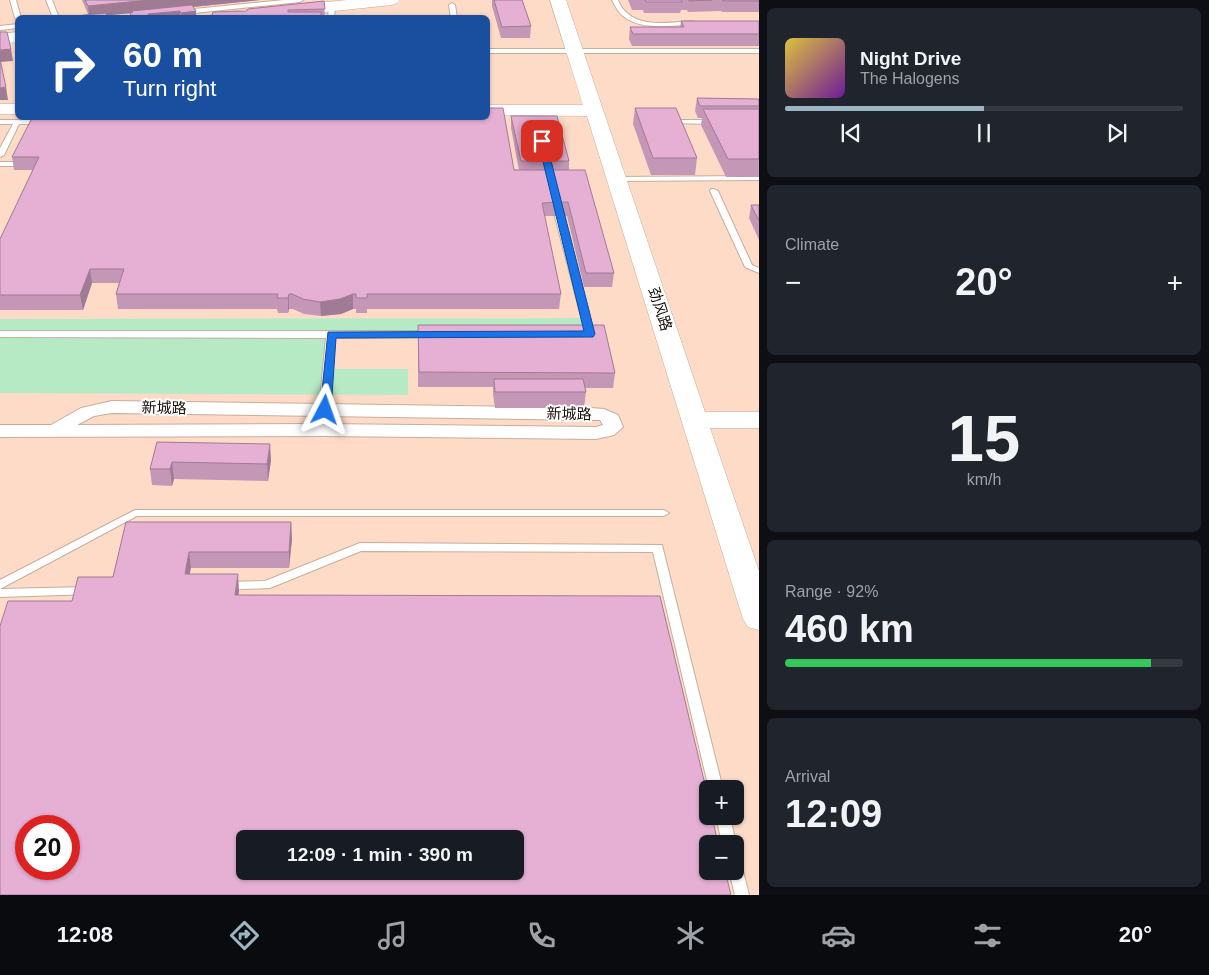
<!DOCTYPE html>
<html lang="en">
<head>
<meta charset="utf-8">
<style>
  :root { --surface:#171b24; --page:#20242c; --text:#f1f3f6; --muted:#9ea1a6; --line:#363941; --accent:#9cb5c3 }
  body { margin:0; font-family:Arial,"Noto Sans SC",sans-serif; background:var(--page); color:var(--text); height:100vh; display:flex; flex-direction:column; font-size:19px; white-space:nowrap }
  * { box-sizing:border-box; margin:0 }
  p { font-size:16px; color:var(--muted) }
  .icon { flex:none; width:28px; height:28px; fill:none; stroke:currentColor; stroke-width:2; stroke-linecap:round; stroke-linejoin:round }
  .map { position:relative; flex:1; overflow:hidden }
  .details { display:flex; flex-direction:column; gap:8px; padding:8px; background:#0d0f14; width:450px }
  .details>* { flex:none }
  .banner { position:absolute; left:15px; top:15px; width:475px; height:105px; border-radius:8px; box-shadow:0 1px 4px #0004; background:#1a4fa0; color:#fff; overflow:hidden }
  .buttons { position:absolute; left:699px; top:780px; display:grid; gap:10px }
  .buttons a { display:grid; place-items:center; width:45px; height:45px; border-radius:8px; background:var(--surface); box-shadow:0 1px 4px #0004; font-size:25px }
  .speed { position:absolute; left:15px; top:815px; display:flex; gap:10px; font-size:25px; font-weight:700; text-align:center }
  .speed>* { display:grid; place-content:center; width:65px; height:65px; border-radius:50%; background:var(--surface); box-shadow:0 1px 4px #0004; line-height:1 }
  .speed .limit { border:8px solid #d22; background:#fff; color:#111 }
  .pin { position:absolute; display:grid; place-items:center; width:42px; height:42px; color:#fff; margin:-21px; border-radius:10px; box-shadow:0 2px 8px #0006 }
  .me { position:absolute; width:55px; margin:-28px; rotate:4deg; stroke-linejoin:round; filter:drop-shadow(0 0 4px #0008) }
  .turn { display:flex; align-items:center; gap:18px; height:105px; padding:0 25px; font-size:22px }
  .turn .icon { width:65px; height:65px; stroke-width:2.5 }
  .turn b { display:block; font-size:35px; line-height:42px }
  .big { font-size:38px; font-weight:700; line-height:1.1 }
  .details .card { flex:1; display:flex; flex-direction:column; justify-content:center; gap:8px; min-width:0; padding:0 18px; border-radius:8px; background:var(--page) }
  .details .dial { align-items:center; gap:0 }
  .dial b { font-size:65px; line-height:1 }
  .song { display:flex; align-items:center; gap:15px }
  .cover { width:60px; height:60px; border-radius:8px; background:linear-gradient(135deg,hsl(50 70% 55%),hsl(280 70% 35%)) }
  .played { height:5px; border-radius:2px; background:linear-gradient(90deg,var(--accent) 50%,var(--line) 50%) }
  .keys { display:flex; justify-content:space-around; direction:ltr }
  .heat { display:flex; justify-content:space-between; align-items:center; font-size:28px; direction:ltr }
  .charge { height:8px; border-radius:4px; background:linear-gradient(90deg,#34c759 92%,var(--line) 0) }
  .trip { position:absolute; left:236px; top:830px; width:288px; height:50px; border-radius:8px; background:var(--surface); box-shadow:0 1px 4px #0004; font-weight:700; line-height:50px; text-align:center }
  .tabs { display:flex; height:80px; justify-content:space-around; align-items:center; background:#090b0e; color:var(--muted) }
  .tabs .icon { width:35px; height:35px }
  .tabs .on { color:var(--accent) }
  .tabs b { font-size:22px; color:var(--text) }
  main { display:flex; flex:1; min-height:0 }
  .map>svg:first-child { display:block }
  .built { fill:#fedbc7; fill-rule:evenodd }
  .green { fill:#b5eac5 }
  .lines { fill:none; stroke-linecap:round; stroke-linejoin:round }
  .lane-casing { stroke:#c7ad9d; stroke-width:2 }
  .street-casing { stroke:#c7ad9d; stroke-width:2 }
  .secondary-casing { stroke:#c7ad9d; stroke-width:1 }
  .lane { fill:#fff; fill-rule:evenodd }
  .street { fill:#fff; fill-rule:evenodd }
  .secondary { fill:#fff; fill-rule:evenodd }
  .wall { fill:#c597b6 }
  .shaded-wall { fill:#a07b94 }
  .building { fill:#e5b0d4; stroke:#a07b94; fill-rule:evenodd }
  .route { fill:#1a73e8; stroke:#114b97 }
  .labels { text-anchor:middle; stroke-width:4; stroke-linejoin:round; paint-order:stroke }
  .street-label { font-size:15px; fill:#170e09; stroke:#fff }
</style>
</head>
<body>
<main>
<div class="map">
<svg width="759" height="895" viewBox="0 0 759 895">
  <rect width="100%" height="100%" fill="#ffe9dc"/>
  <!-- built -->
  <path class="built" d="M0,0H759V895H0ZM18,18H488V118H18ZM708,789H735V816H708ZM26,826H69V869H26ZM245,839H515V871H245ZM708,844H735V871H708Z"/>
  <!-- green -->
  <path class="green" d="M585,318L590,334L331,335L328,369H408V395L0,393V319Z"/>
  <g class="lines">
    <defs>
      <path id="lane" d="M10,0H16L21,18H18V20L15,18Z
        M46,0H52L59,18H53Z
        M284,0H303L300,2L184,14L181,12L184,10Z
        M612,0H618C620,5 623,10 627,13C643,28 674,22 693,21L696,23L693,25C672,25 641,31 623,16C618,12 615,6 612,0Z
        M452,3L455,5L457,18H451L449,5Z
        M332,4L335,6L334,18H328L329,6Z
        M18,24V28L0,30V26Z
        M488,49H759V53H488Z
        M0,120H42L45,122L42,124H19L4,155L0,157V148L13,124H0Z
        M670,120H713L716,122L713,124L668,123L667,122Z
        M0,162H26L30,164L26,166H0Z
        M759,176V180L617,181L613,179L617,177Z
        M711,189H714L718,191L752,265L759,268V273L745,267L710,191Z
        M553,203H556L560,205L594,334L593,336L586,337L582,334L585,332L552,205Z
        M0,331H431L435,334L431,337L335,338L327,430L322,433L317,430L326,338L0,337Z
        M135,510H664L669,513L664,516H137L0,589V580Z
        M360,543L662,545L723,789H709L653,552L361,551L270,588L225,590L221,589L219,586L221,583L225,582L265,581Z
        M88,587L92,588L94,591L92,594L0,597V589Z
        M716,816H730L736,844L735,846V844H722Z
        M735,861L740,863L742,867L749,895H735L729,871H735Z"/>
      <path id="street" d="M112,401L591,408L604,409L618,415L623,427L614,435L596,439L322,436L0,437V425H51L81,408ZM112,413L591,420H600L603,425L596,427L322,424L77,425L94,416Z"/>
      <path id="secondary" d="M347,0H400L397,3L392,5L267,18H208L210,15L216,13Z
        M550,0H566L705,412H759V428H710L759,571V630L748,627L743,619L587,116L488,115V105H583Z
        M18,32V42L0,44V34Z
        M0,104H18V114H0Z"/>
    </defs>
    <!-- lane casing -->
    <use href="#lane" class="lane-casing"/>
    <!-- street casing -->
    <use href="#street" class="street-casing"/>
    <!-- secondary casing -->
    <use href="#secondary" class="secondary-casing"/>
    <!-- lane -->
    <use href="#lane" class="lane"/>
    <!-- street -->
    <use href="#street" class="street"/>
    <!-- secondary -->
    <use href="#secondary" class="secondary"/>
  </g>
  <!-- wall -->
  <path class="wall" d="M82,0H260L193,7L196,11V18H130V13L88,14Z
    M492,0H522L531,26L530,38H501L492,6Z
    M628,0H759V12H722L721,11L688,12L687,10H681L680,13H644L643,10H632Z
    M324,1L325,18H211L247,11Z
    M681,21H759V46H632L629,39L630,27H680Z
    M697,98L759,99V177H726L701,125L702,118H698L695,111Z
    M635,108L697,158L695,175H651L633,124Z
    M511,116L569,161V170L614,273L612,287H584L567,216H544L561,294L559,309H367V313H356V309H353L341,314L321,316L304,314L293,309H289L288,313H278L277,309H118L116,294L119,283H92L83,310H0V239L33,170H14L12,157L32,118L519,170L511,128Z
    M751,205H759V240L749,218Z
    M418,325L615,373L613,388H585L586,392L584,408H495L493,394V387H418Z
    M157,442L271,460L268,481L174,479L172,486L152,485L150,469Z
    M126,522H291L292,539L289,568H191L189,574L239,591L238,595L72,601L113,577Z"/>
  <!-- shaded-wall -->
  <path class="shaded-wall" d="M149,0H260L133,13L132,11L133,13L89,17L88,6Z
    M180,11V18H148V14Z
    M196,11V18H181V13Z
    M11,49L13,61L0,62V50Z
    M6,87L8,100H0V88Z
    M90,269L92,283L83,310L80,295Z
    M289,294V309L288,313V298Z
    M353,294V309L341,314L321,316L320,302Z
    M270,444L271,460L268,481L267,464Z
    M172,462L174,479L172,486L170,469Z
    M291,522L292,539L289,568V552Z
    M189,552L191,568L186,591L185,574Z
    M238,574L239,591L236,612L235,595Z"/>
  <!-- building -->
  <path class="building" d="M85,0H149L88,6Z
    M494,0H522L531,26L502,27Z
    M645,0H681L682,2H646Z
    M689,0H712L689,1Z
    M722,0H759V1H723Z
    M324,1L325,9L288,10V12H321V18H211L213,12L247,11L248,9Z
    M192,5L196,11L181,13L180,11L148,14L150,18H132L130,13L133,12L132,11Z
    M106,13L108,18H53Z
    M176,16H191L190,18H176Z
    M681,21H759V34H633L630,27H684Z
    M0,32H7L11,49L0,50Z
    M0,59L6,87L0,88Z
    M697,98L759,99V106H700Z
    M488,108H503L514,170H585L614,273H586L568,202L542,203L561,294H367V298H356V294H353L340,299L320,302L303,299L292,294H289L288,298H277L278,294H116L124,269H90L80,295H0V239L39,157H12L32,118H488Z
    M635,108H676L697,158H653Z
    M703,109H759V159H728Z
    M511,116H557L569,161H521Z
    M751,205H759V221Z
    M418,325H604L615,373L419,372Z
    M494,379H583L586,392H495Z
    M157,442L270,444L267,464L172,462L170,469H150Z
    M126,522H291L289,552H189L185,574H238L235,595L660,596L708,797V816H712L718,844H708V871H725L731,895H0V626L8,601H72L78,577H113ZM26,826H69V869H26ZM245,839H515V871H245Z"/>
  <!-- route -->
  <path class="route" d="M542,139L546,141L595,334L593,337L336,338L331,410L325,413L321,412L320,410L328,332L584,331L538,141Z"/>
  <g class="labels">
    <!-- street labels -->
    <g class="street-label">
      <text transform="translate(660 309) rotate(72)" y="5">劲风路</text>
      <text transform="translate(164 408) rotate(1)" y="5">新城路</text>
      <text transform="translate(569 414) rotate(1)" y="5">新城路</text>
    </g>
  </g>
</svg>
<div class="buttons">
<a>+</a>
<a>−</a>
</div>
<div class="speed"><div class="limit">20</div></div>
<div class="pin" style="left:542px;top:141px;background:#d93025"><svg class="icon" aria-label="arrive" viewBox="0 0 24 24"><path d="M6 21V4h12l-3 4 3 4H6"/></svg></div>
<svg class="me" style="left:325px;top:410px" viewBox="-20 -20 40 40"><path d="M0-17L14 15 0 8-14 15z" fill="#1a73e8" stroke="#fff" stroke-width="4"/></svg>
<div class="trip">12:09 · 1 min · 390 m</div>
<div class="banner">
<div class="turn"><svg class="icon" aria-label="right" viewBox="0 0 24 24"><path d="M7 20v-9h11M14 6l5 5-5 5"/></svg><div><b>60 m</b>Turn right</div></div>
</div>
</div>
<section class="details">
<div class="card">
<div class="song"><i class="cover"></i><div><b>Night Drive</b><p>The Halogens</p></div></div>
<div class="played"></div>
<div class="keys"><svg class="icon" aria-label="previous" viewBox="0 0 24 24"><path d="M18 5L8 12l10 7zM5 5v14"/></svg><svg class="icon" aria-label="pause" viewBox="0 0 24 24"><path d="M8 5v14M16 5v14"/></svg><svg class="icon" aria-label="next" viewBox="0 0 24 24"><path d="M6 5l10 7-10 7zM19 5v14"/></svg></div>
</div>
<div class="card"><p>Climate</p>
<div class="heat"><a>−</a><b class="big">20°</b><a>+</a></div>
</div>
<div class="card dial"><b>15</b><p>km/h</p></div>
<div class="card"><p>Range · 92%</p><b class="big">460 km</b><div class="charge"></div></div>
<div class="card"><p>Arrival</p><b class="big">12:09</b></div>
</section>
</main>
<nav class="tabs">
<b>12:08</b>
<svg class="icon on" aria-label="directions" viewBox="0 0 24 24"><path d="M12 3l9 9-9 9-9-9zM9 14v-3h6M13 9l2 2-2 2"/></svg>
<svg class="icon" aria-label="music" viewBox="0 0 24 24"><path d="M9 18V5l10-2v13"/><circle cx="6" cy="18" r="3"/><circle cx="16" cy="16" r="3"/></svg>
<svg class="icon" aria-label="phone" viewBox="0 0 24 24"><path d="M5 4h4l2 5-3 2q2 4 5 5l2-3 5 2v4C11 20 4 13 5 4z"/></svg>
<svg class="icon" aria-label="climate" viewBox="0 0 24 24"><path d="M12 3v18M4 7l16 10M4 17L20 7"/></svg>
<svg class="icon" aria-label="car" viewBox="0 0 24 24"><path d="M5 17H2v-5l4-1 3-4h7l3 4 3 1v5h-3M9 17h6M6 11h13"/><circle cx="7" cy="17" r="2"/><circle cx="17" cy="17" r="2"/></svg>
<svg class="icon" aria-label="filters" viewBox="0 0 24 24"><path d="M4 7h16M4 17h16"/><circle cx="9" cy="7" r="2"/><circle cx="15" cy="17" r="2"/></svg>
<b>20°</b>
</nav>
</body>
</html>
